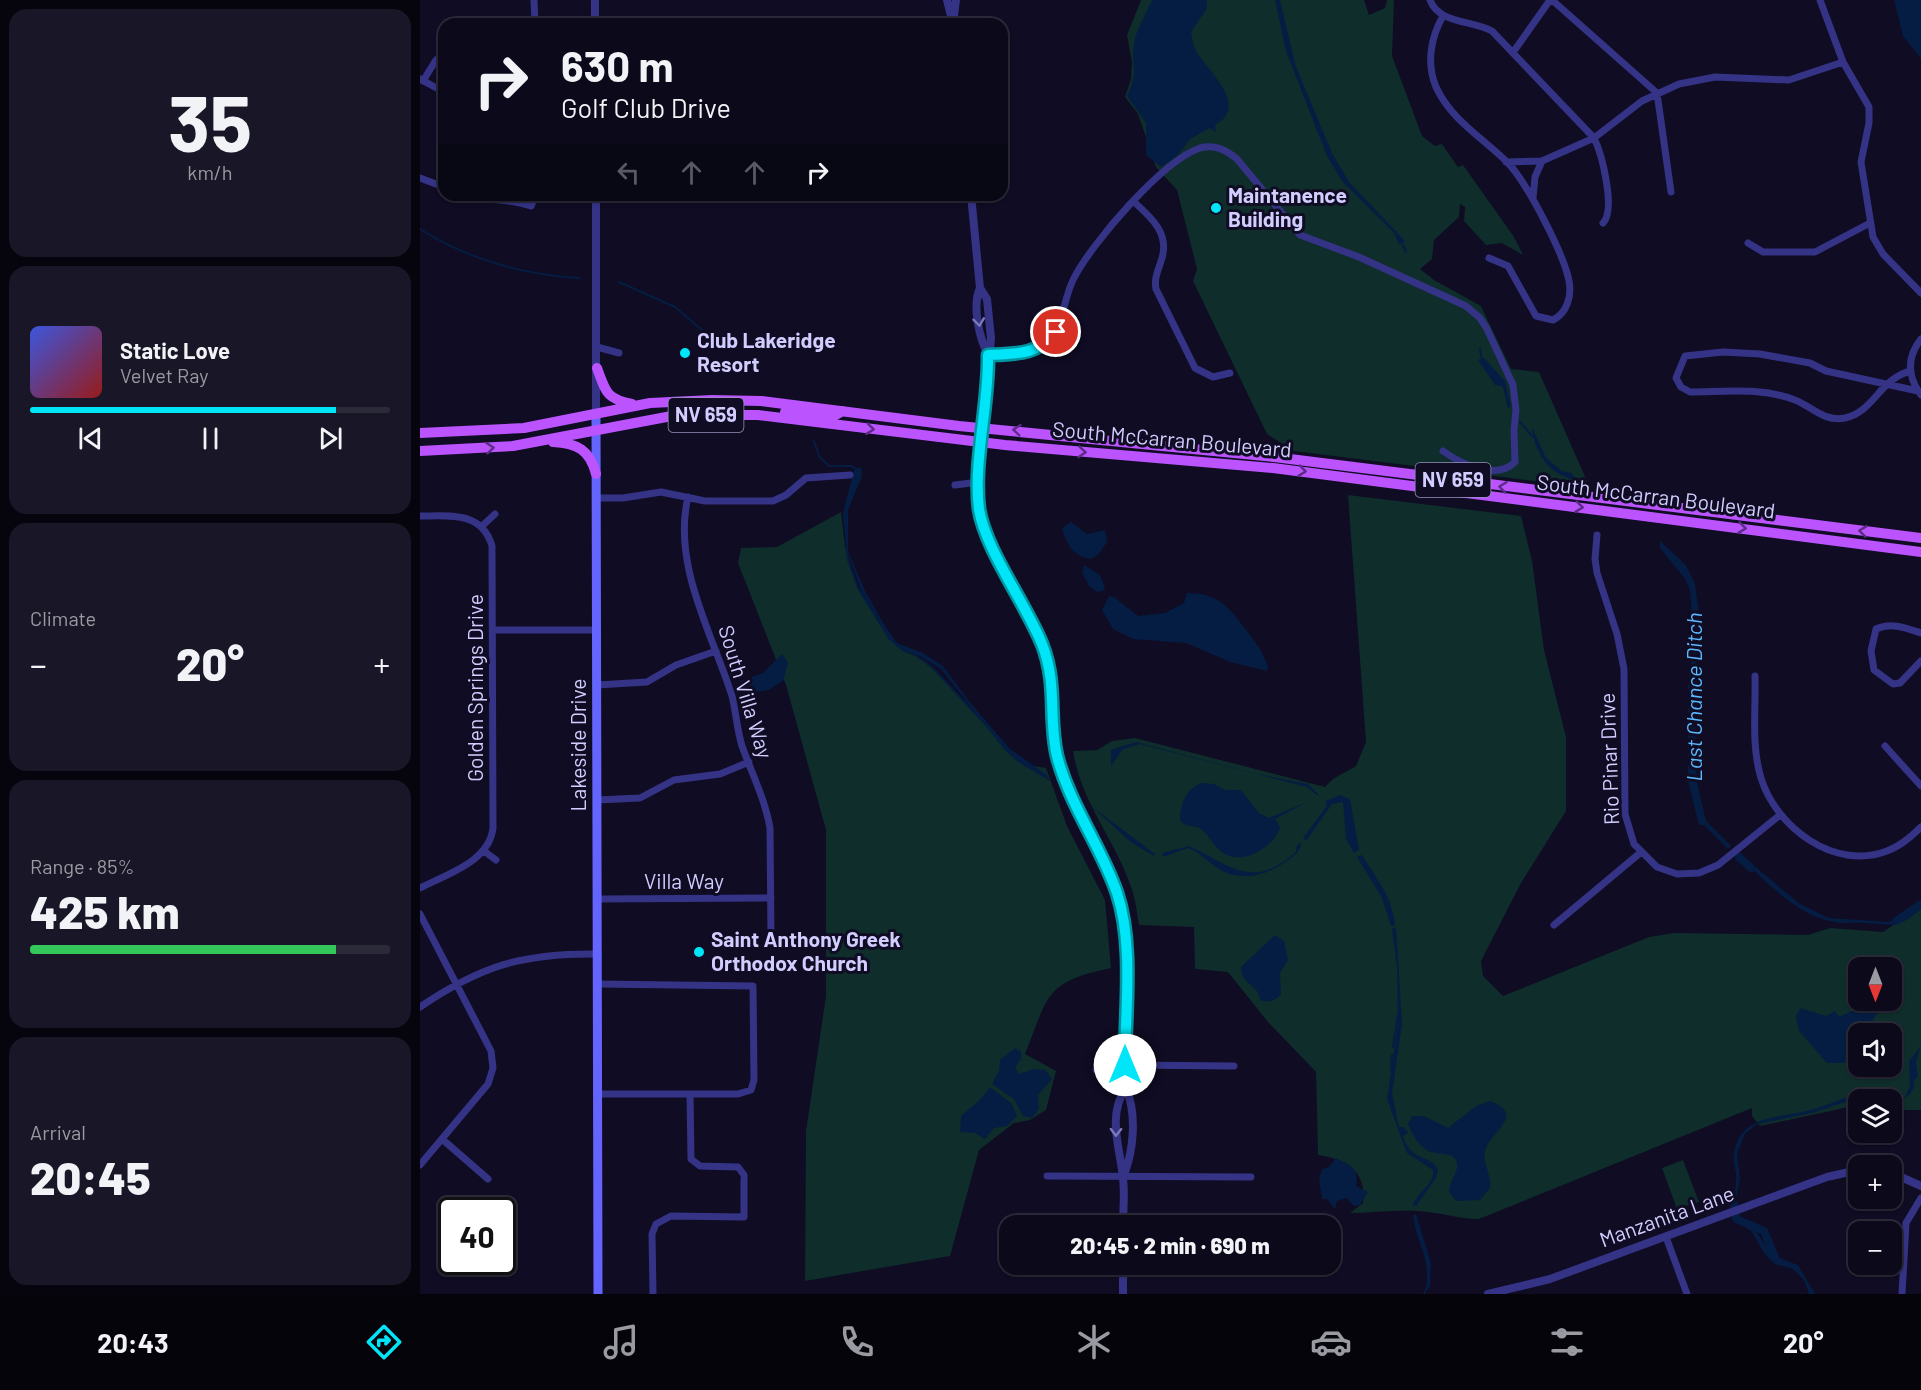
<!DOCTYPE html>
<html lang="en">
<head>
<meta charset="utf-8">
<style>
  :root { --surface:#0b091a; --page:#191727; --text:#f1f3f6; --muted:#9a9aa2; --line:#2b2a39; --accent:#00e6f8 }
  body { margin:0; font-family:Barlow,sans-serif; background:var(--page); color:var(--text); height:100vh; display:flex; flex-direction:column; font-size:22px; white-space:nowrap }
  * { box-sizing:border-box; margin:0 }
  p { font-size:20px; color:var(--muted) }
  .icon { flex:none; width:33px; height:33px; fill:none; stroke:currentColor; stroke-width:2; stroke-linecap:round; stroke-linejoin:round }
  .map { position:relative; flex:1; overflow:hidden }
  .drawer { display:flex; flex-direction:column; gap:9px; padding:9px; background:#06050e; width:420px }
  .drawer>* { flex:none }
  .guide { position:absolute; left:18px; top:18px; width:570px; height:183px; border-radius:18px; box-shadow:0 2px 4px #0004,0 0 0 2px var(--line); background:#0b091a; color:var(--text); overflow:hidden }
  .needle { width:39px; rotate:180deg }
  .controls { position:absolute; left:1428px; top:957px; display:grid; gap:12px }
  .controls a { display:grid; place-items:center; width:54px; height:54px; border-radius:12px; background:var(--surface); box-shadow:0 2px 4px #0004,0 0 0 2px var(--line); font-size:30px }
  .speed { position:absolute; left:18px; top:1197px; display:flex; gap:12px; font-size:30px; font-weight:700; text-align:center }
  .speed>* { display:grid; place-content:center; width:78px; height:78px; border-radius:50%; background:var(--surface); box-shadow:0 2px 4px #0004,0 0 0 2px var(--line); line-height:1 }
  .speed .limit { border:3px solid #111; border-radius:9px; background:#fff; color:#111 }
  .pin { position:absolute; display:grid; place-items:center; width:51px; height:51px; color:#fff; margin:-26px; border:3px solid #fff; border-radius:50%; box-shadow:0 2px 6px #0007 }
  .me { position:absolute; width:66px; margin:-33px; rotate:0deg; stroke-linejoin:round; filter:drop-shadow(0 0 4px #0008) }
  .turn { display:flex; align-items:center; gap:21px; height:126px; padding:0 24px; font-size:27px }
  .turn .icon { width:78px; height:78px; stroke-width:2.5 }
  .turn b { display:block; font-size:42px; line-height:51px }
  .lanes { display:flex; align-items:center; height:57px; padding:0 24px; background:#0003; justify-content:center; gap:30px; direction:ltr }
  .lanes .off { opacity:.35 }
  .big { font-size:45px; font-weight:800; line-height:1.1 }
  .drawer .widget { flex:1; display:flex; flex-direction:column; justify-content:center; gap:9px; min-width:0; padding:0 21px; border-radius:18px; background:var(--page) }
  .drawer .dial { align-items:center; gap:0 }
  .dial b { font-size:78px; line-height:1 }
  .song { display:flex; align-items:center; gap:18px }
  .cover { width:72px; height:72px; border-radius:9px; background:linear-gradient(135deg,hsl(230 70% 55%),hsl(0 70% 35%)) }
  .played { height:6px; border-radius:3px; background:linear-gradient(90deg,var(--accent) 85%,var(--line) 85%) }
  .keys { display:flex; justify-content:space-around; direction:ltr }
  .heat { display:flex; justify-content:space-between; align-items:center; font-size:33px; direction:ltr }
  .charge { height:9px; border-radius:4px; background:linear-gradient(90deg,#34c759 85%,var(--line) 0) }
  .trip { position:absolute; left:579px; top:1215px; width:342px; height:60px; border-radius:18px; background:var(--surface); box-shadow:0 2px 4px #0004,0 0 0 2px var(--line); font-weight:800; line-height:60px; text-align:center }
  .dock { display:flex; height:96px; justify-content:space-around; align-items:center; background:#04040a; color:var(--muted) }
  .dock .icon { width:42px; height:42px }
  .dock .selected { color:var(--accent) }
  .dock b { font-size:27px; color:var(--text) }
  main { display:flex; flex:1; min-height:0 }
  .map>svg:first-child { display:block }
  .green { fill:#0e2d2b; fill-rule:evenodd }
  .water { fill:#051d42 }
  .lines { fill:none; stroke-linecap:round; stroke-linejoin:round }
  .stream { stroke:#051d42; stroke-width:2 }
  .canal { stroke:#051d42; stroke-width:8 }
  .minor { stroke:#343386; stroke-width:7 }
  .tertiary { stroke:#343386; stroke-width:8 }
  .secondary { stroke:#6465ff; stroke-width:9 }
  .primary { stroke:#bb54ff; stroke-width:10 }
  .oneway { stroke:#7b78bc }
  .oneway2 { stroke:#5c2c86 }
  .route-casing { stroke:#0096a1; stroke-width:15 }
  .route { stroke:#00e6f8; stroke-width:10 }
  .poi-dot { fill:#00e6f8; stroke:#0f0c23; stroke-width:2 }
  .labels { text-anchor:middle; stroke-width:6; stroke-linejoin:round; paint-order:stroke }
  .shield { fill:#0f0c23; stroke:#9893bd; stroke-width:1.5 }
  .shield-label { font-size:20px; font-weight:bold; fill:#d2cdff }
  .poi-label { font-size:21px; font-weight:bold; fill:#d2cdff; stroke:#0f0c23; text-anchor:start }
  .street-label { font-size:21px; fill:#d2cdff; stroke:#0f0c23 }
  .water-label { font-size:22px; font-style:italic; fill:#5bb8ff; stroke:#0f0c23 }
</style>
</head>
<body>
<main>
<section class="drawer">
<div class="widget dial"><b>35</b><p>km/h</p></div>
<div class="widget">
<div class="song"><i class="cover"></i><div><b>Static Love</b><p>Velvet Ray</p></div></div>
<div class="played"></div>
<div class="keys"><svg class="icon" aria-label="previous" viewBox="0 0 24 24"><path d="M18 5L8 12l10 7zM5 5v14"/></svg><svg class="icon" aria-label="pause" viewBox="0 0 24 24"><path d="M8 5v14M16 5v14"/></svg><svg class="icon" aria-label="next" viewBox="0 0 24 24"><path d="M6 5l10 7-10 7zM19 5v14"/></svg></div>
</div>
<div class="widget"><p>Climate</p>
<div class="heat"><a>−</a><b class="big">20°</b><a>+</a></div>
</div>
<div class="widget"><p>Range · 85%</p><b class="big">425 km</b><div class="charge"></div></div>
<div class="widget"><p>Arrival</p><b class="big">20:45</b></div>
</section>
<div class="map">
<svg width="1501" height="1294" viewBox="0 0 1501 1294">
  <rect width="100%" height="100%" fill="#0f0c23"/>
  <!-- green -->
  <path class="green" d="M721,0H944L949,15L965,8L967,0H974L972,56L1002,136L1015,146L1022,144L1038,167L1043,165L1094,237L1103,255L1082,243L1066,245L1044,221L1045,207L1040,204L1039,217L1014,240L1012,259L1000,269L1014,280L1061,306L1091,369L1119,372L1170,488L874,451L847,434L773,281L777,269L757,190L736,167L718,114L705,97L711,79L712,62L707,35Z
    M928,495L1101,516L1112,561L1124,650L1146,737V811L1101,883L1061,961L1063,976L1083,996L1229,937L1255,933L1388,935L1410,928L1463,932L1501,906V1110H1472V1100H1438V1105L1340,1126L1332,1116V1108L1059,1219C1042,1219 1030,1215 1014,1213C987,1208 957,1213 930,1213L943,1203C947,1171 926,1159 898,1155L896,1072L848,1022L808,972L775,969L774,927L719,925C717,915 716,903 713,893C698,843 661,804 653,751L677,750L692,741L715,738L905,787L913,779L936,766L946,742ZM1438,968H1472V1000H1438ZM1438,1034H1472V1066H1438Z
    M421,512L425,547L438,589L461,623L483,651L500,658L529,684L590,753L608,765L626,768L647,826L685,900L691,968C624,982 629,995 605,1054L636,1071L626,1110L610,1120L594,1123L559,1150L530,1256L385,1281L386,1131L406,996V830L366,685L318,563L321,548L357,547Z
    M1263,1160L1279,1202L1257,1209L1242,1168Z"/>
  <!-- water -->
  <path class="water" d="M732,0H787L786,10L771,32C772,38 773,45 776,51C788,71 830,106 795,125L796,132L790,128L770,139L757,156L741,167L726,155V123L707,96C720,69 710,67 714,44C716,29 726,15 732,0Z
    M855,0H860L876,67L912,153L929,182L985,241L979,244L974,233L922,181L907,156L866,51Z
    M1474,0H1501V59L1483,36Z
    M1064,358L1085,381L1091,406L1088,409L1083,387L1075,385L1058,360Z
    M1112,427L1126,458L1142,471L1151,473L1163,486V488C1157,479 1144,478 1136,472C1122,463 1113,443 1112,427Z
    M441,467L442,476L428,510V551L446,593L465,626L477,643L503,653L523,666L549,701L589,748L627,775L630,781L598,762L584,749L521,669L500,656L484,652L467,638L462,625L442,592L427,551L423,513L434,470Z
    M651,522L667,534L685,530L687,542L678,555L671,559C653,556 647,546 642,528Z
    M1240,541L1266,565L1275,584L1282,636L1275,667L1276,768L1282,817L1311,846L1308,849L1279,820L1273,786L1268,780V684L1274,641L1270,590L1265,579L1240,548Z
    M664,565L680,575L685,587L683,591L677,592L669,586L662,572Z
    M767,593C800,593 810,609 827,631C837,644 843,652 848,667L847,671L810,662L766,643L713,639L693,629L682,610L689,596L694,597L718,616L745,613L764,603Z
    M362,654L368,663L363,681L349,690L321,694L320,681L343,673Z
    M716,742L837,774L888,784L898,794V796L887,787L720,744L703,749L691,766V750Z
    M781,783L794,784L805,790H821L839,813L849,818L887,802L855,819L860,827C854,847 824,866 803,853C794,847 789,835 781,829C773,824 766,829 760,820C760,803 766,790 781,783Z
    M920,795L930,799L939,850L934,853L926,839L923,802L912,804L886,841L883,838L906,807V801Z
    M671,806L735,854L734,856L712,843Z
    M881,842C882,850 873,857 865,862C846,876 820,882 799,869C787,862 783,854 768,848L746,856H742V853L769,846C810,865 832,891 876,852V847Z
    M942,855C956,878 973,898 975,925L971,926L962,898L937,857Z
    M1326,859L1380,904L1409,918L1467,922L1489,915L1501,904V909C1477,929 1476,925 1446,923C1436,922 1424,924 1414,922C1378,916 1349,884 1323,861Z
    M976,927L982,1024L972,1094L979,1127H984L988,1133L983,1136C992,1163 1008,1153 1018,1169L1016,1178L996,1206H993C996,1192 1015,1185 1013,1170L987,1153L967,1099L978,1024L977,968L972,929Z
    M855,935L864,941L868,960L860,973L861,994C856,1001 848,1003 840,1000C840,985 820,984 821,967Z
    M1453,1001L1461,1008L1444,1033L1438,1034V1056L1423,1063H1407L1379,1031L1376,1017L1380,1008L1406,1016L1415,1011L1419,1017Z
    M1501,1046L1496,1062L1498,1076L1494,1081C1495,1092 1488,1096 1480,1101L1447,1095L1392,1113L1337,1124L1325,1134L1317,1154L1320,1179L1316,1200L1321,1218L1331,1225L1347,1247L1359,1258L1378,1265L1395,1294H1389L1384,1280L1373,1269L1355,1264L1344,1253L1332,1232L1317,1220C1314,1205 1315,1195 1316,1180C1317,1170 1312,1162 1314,1152C1321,1115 1358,1118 1387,1111C1405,1107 1422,1097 1440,1094C1456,1092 1468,1100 1485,1097L1490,1086L1489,1061Z
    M595,1048L601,1052V1059L595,1067L599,1074L614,1069L625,1070L632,1079L618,1095L619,1109L612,1118L603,1116L594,1099L572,1084L579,1071L580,1060Z
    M570,1087L592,1104L597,1116L587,1126L574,1128L565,1139L555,1133L540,1132L541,1116L560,1100Z
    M1070,1101C1107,1115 1070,1131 1065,1151C1062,1163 1072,1175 1070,1188L1060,1200L1036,1201L1029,1191C1029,1182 1039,1172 1037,1163C1035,1151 1016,1155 1008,1151C998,1145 992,1134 988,1124L993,1116H1004L1028,1128L1056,1106Z
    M916,1158C932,1167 939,1167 936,1186L948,1192L940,1205L934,1206L926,1198L917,1201L915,1209L907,1199H902L899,1179L902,1169L909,1167Z
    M996,1214L1011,1263L1010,1287L1006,1288C1011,1257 996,1243 993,1215Z"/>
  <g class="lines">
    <!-- stream -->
    <path class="stream" d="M0,229C48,259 103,275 160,278
      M981,241L986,252
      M199,282L255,307L283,331
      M1060,348L1062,362
      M1100,422L1113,437
      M394,441L399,456L409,466H431L439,470
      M424,514L428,560L438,588L466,633
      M494,654L512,667L564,723
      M973,1047L978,1014
      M971,1070L972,1055
      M1004,1294L1008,1286"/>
    <!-- canal -->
    <path class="canal" d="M1271,776L1282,821
      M1319,857L1331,868
      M1476,921L1501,904
      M1314,1204L1316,1219L1344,1231L1355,1257"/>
    <!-- minor -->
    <path class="minor" d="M114,0L115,24
      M1010,0C1019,24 1052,20 1072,31L1174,138C1182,154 1196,210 1183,223
      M1132,0L1237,93L1251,192
      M1400,0L1423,62L1449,107V123L1441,162L1453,237L1463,254L1501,293
      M1023,16C1011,37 1006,63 1016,87C1031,120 1063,138 1088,163C1107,183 1144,254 1149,281C1152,296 1147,313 1133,320L1116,316L1088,266L1069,258
      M1094,51L1130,0
      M0,79L24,92
      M3,81L16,60
      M1086,162L1122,161L1174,138L1222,101L1259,84L1295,77L1369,80L1423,62
      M0,178L24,187
      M44,195C66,201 90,198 111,206L116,195
      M1113,198L1115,177L1122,161
      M713,201C731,217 751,234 741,261C738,271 734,278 736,289L775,368L793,377L810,373
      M1328,243L1343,252H1395L1450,223
      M1501,339C1487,357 1487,376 1501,395
      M177,347L199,353
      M568,355C585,354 611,357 625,344C645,326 642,301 654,278C672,243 742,161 780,148C795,144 806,150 817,159L880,235L939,257L1046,306L1060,318L1067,329L1093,385L1096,410L1094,430L1095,462C1076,481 1041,464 1023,451
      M1491,371C1460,378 1454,412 1425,418C1403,422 1393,407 1375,400C1343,387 1303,392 1270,392L1261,387L1256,378L1265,356L1303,352L1340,354L1390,363L1406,371L1498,391
      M535,485L559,482
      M268,497C252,565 292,633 312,696C316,712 317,730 322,746C332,774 345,799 350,828L351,939
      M176,498H203L241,492L285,501H353L366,495L386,478L430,475
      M0,516C30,516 62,511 72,546L73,828C69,862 27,874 0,888
      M62,526L75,514
      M1177,535L1175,559L1177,573L1197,634L1204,669L1205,814L1214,844L1237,867L1257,874L1279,873L1298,865L1360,815
      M73,630H177
      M1501,633C1486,628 1471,622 1456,629L1451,651L1454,670L1473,684L1480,683L1501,661
      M1335,676C1336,709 1331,746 1341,778C1356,827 1414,871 1467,851C1481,846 1491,837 1501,827
      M177,685L227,682L256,665L296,651
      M1465,746L1501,786
      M177,800L220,798L254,780L300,774L329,762
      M64,851L76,860
      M178,899L351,898
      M0,914L71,1051L73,1068L68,1084L0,1165
      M1134,925L1220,853
      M178,984L333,986L334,1080L331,1090L318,1094H178
      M0,1007C62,965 104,953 178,954
      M676,1070L705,1065L814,1066
      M22,1139L68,1179
      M627,1176L831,1177
      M1246,1237L1267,1294
      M233,1294L232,1234L236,1224L251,1216L324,1217V1175L318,1167L280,1166L271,1159L270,1095
      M1482,1294L1486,1223L1501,1198"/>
    <!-- tertiary -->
    <path class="tertiary" d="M175,0V24
      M527,0L533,24
      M533,23L536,0
      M176,195V414
      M551,195L560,288L567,299L571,338L559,482V510L570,539L622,644L633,684L634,737L638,758L652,801L686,867L701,905L705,948L706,1088C717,1114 714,1151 703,1177
      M560,288C552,305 559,338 568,354
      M1472,1173L1501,1186
      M703,1226C703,1210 705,1194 703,1179C701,1150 686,1116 706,1088
      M703,1264V1294
      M1068,1294L1130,1279L1407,1177L1438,1170"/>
    <!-- secondary -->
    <path class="secondary" d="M176,414L178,1294"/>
    <!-- primary -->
    <path class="primary" d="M177,368C186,392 186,399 212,404
      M365,412L414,416L423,411
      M0,433L104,428L230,403L292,400L341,401L539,426L854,457L1501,538
      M133,442C157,443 170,450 176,474
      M0,451L93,446L257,415H338L585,445L853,468L1501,552"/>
  </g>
  <!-- one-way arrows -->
  <defs><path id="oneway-chevron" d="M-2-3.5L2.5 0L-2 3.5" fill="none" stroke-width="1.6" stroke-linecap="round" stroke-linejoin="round" transform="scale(1.5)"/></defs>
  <g class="oneway">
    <use href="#oneway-chevron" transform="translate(559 322) rotate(83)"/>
    <use href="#oneway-chevron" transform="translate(696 1132) rotate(91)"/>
  </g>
  <g class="oneway2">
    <use href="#oneway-chevron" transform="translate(450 429) rotate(7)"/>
    <use href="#oneway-chevron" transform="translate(597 430) rotate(-174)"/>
    <use href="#oneway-chevron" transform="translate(70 448) rotate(-5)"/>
    <use href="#oneway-chevron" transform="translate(662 452) rotate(5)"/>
    <use href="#oneway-chevron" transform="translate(882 471) rotate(7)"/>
    <use href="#oneway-chevron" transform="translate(1083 487) rotate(-173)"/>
    <use href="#oneway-chevron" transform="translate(1159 507) rotate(7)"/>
    <use href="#oneway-chevron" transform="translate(1322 528) rotate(7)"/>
    <use href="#oneway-chevron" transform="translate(1443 531) rotate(-173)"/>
  </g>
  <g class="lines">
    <defs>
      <path id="route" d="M636,332C618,355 596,354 568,355C569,404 553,463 559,509C565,549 606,604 622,644C638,685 628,718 637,756C650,806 681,846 697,893C714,944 705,1012 705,1065"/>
    </defs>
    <!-- route casing -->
    <use href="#route" class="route-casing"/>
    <!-- route -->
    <use href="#route" class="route"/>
  </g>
  <!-- markers -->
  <g class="poi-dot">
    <circle cx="796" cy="208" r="6"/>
    <circle cx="265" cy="353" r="6"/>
    <circle cx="279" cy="952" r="6"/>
  </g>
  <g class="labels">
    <!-- shield labels -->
    <g class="shield">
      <rect x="248.5" y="398" width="75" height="34" rx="4.5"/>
      <rect x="995.5" y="463" width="75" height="34" rx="4.5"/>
    </g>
    <g class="shield-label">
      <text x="286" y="422">NV 659</text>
      <text x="1033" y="487">NV 659</text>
    </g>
    <!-- poi labels -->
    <g class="poi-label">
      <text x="808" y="203">Maintanence<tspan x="808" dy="24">Building</tspan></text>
      <text x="277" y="348">Club Lakeridge<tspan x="277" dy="24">Resort</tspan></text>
      <text x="291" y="947">Saint Anthony Greek<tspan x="291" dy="24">Orthodox Church</tspan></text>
    </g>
    <!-- street labels -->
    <g class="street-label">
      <text transform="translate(752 440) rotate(5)" y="7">South McCarran Boulevard</text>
      <text transform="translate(1236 497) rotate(7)" y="7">South McCarran Boulevard</text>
      <text transform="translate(56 688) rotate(-90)" y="7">Golden Springs Drive</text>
      <text transform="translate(325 692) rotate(73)" y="7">South Villa Way</text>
      <text transform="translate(159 745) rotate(-90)" y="7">Lakeside Drive</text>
      <text transform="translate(1190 759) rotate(-92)" y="7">Rio Pinar Drive</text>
      <text x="264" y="889">Villa Way</text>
      <text transform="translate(1247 1217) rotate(-20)" y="7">Manzanita Lane</text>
    </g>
    <!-- water labels -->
    <g class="water-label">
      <text transform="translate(1274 697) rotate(-90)" y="8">Last Chance Ditch</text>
    </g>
  </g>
</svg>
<div class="controls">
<a><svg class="needle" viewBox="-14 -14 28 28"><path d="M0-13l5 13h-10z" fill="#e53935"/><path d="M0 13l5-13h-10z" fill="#9a9aa2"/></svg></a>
<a><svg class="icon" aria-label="sound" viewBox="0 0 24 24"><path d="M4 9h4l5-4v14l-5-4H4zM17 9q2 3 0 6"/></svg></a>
<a><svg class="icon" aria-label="layers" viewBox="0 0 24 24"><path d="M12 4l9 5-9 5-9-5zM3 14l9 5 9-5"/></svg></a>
<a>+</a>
<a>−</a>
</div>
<div class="speed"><div class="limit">40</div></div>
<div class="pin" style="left:636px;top:332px;background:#d93025"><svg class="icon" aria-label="arrive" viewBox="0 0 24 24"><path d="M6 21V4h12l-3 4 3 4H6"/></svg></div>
<svg class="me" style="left:705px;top:1065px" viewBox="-20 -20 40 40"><circle r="19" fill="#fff"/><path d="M0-13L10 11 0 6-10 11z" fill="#00e6f8"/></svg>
<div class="trip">20:45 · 2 min · 690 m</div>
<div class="guide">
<div class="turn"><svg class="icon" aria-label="right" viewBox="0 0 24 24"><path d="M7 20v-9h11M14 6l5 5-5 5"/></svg><div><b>630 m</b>Golf Club Drive</div></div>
<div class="lanes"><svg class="icon off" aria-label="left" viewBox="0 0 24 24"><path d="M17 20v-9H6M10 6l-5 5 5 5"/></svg><svg class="icon off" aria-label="ahead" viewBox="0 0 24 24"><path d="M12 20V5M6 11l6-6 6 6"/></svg><svg class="icon off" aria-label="ahead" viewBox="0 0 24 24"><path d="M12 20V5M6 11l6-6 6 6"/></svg><svg class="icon" aria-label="right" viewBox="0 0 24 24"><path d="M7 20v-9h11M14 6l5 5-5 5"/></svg></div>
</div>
</div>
</main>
<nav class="dock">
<b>20:43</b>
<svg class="icon selected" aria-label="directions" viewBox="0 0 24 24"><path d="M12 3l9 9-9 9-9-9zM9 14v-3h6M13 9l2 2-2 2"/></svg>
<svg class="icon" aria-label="music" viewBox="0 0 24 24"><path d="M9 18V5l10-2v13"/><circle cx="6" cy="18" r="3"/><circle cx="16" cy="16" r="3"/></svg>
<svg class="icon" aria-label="phone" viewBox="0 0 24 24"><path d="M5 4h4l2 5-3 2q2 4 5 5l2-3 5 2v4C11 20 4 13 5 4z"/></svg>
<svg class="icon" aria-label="climate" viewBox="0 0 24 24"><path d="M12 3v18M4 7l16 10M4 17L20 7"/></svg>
<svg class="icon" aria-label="car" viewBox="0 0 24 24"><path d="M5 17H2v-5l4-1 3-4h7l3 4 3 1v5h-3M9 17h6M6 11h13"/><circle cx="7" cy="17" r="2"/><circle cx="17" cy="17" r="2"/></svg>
<svg class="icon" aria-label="filters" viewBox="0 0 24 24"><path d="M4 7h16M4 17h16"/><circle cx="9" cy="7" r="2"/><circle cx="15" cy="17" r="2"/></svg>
<b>20°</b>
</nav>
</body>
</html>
